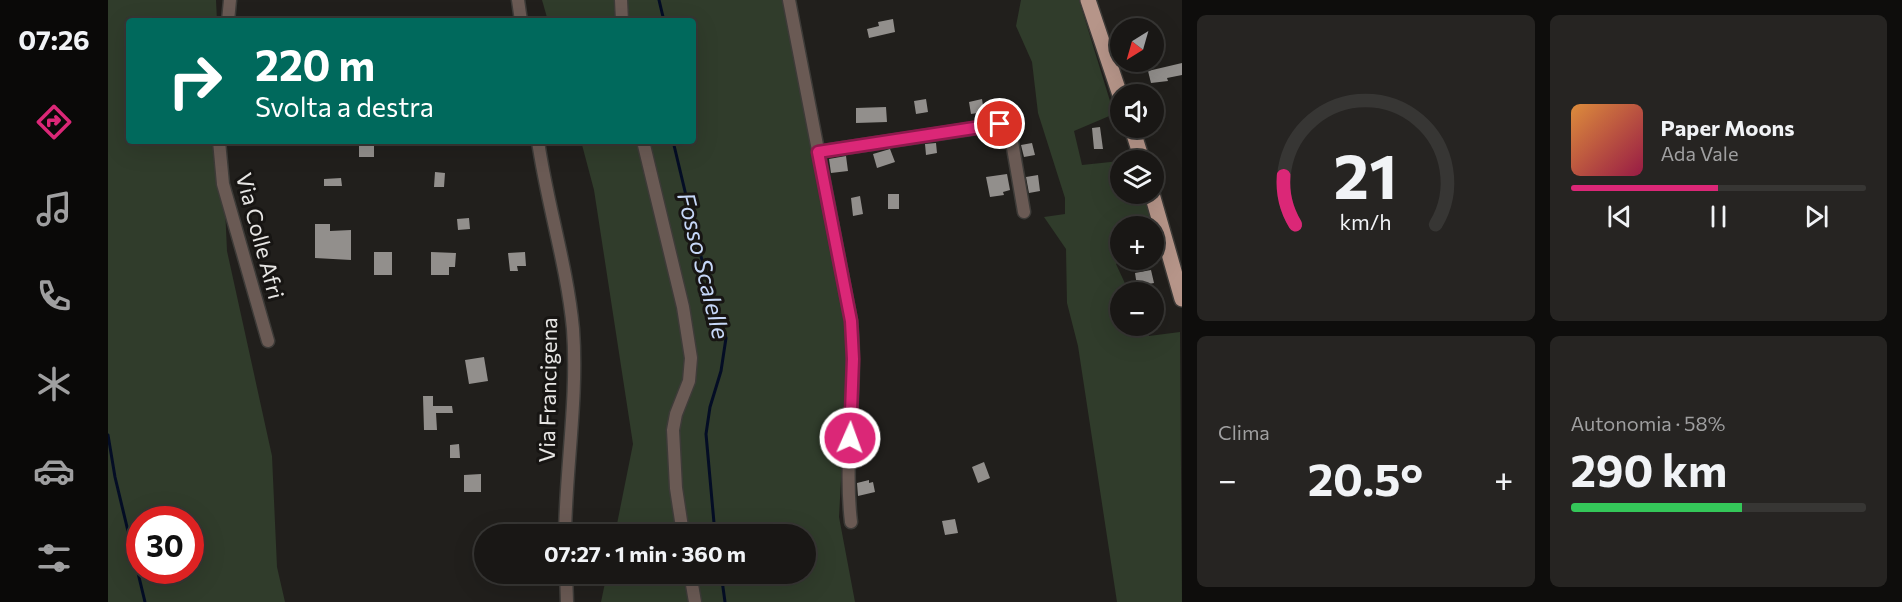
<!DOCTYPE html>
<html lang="it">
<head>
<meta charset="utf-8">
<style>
  :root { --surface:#191715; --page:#262422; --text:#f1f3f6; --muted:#9f9fa0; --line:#373634; --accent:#db2777 }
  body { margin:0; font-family:Commissioner,sans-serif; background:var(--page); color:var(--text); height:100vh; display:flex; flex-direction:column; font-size:22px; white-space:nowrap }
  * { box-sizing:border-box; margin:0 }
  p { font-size:20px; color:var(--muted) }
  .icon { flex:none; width:33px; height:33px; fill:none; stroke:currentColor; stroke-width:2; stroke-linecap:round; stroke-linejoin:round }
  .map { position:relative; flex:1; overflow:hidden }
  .details { display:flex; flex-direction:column; gap:15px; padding:15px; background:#0e0d0c; width:720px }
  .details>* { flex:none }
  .hud { position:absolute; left:18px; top:18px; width:570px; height:126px; border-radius:6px; box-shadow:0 6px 24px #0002,0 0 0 2px var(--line); background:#00695c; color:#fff; overflow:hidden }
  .needle { width:39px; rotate:217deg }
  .buttons { position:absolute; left:1002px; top:18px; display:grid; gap:12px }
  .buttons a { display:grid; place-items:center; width:54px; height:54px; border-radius:50%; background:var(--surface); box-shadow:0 6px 24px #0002,0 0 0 2px var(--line); font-size:30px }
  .speed { position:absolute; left:18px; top:506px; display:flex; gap:12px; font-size:30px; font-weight:700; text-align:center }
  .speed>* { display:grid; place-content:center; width:78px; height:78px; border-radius:50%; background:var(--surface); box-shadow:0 6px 24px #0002,0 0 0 2px var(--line); line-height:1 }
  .speed .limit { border:9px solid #d22; background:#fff; color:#111 }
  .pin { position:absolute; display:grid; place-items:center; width:51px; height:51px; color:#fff; margin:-26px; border:3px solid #fff; border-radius:50%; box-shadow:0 2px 6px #0007 }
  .me { position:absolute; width:66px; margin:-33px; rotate:2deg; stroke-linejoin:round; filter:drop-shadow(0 0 4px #0008) }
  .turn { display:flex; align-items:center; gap:21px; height:126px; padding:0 30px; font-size:27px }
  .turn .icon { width:78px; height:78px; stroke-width:2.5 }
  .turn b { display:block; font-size:42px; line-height:51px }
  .big { font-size:45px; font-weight:700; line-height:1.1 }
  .details .card { flex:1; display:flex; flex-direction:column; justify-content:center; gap:9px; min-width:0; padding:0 21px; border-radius:9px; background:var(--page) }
  .details .dial { align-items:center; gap:0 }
  .dial svg { height:156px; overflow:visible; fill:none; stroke:var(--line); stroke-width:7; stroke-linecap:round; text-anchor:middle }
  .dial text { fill:var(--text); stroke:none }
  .song { display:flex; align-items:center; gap:18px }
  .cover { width:72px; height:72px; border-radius:9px; background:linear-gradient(135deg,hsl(30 70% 55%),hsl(340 70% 35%)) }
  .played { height:6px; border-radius:3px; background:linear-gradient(90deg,var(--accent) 50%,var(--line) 50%) }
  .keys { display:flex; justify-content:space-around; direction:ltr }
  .heat { display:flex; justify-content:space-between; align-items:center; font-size:33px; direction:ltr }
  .charge { height:9px; border-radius:4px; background:linear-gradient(90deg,#34c759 58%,var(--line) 0) }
  .details .tiles { flex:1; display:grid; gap:15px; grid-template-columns:repeat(2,1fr) }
  .trip { position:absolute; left:366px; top:524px; width:342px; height:60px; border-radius:30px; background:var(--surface); box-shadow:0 6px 24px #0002,0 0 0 2px var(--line); font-weight:700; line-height:60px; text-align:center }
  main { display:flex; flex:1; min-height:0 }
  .menu { display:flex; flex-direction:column; width:108px; justify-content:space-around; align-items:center; background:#0a0908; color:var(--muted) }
  .menu .icon { width:42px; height:42px }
  .menu .active { color:var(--accent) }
  .menu b { font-size:27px; color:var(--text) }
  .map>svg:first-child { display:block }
  .green { fill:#303c2b; fill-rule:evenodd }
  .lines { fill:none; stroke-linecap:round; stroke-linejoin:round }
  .stream { stroke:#040d25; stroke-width:3 }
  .building { fill:#928f8c }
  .minor-casing { stroke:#3d3b38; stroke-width:15 }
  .major-casing { stroke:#3d3b38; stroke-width:18 }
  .minor { stroke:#6a5a54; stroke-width:12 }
  .major { stroke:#b69589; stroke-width:15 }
  .route-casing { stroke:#8e194d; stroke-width:15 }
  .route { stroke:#db2777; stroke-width:10 }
  .labels { text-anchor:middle; stroke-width:6; stroke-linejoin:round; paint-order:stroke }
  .street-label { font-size:22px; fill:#e7e6e4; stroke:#171513 }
  .water-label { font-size:24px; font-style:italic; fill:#c6d7f8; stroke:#171513 }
</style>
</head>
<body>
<main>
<nav class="menu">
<b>07:26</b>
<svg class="icon active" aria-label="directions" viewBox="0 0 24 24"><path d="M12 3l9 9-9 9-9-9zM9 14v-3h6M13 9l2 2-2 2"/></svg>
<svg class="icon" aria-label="music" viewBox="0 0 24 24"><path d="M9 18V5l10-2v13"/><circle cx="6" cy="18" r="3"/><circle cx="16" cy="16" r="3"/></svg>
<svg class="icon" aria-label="phone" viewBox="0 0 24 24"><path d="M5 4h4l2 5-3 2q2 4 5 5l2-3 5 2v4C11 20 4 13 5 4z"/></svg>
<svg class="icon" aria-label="climate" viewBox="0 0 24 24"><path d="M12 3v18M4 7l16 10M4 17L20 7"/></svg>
<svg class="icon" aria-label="car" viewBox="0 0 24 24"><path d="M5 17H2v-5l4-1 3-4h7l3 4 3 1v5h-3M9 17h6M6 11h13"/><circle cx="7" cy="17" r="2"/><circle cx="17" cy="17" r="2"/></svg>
<svg class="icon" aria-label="filters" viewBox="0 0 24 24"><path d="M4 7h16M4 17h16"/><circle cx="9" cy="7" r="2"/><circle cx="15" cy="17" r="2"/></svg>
</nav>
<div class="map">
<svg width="1074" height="602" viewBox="0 0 1074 602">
  <rect width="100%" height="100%" fill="#211f1c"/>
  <!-- green -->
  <path class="green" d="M0,0H108L109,21H21V141H114L119,251L164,456L169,567L177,602H0ZM32,519H82V570H32Z
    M434,0H677L709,107L726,215L745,386L735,444L731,517L747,602H493L499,573H698V534H507L525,444L486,190L473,141H585V21H440Z
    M913,0H971L1006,114L966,131L974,165L1012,161V194H1035L1045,223L1042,226H1012V259L1008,264L1021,292H1012V326H1036L1041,336L1072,332L1074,602H1009L970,346L959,303L958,249L936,217L957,214V198L930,113L924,62L908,26Z"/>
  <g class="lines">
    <!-- stream -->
    <path class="stream" d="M551,0L556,21
      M565,141L591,250L618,338L613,371L602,407L598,434L607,534
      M0,435L7,477L37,602
      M613,573L617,602"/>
  </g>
  <!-- building -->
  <path class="building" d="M785,19L787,32L761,38L759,29L771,26L770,22Z
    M1074,63V75L1059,78L1060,81L1043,83L1040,71Z
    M818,99L820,112L808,114L806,101Z
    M874,99L876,112L863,114L861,102Z
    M778,107L779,122L748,123V108Z
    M992,127L995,149H986L984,128Z
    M251,143L266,144V157H251Z
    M828,143L829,153L818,155L817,144Z
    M924,143L927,155L916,157L913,145Z
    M782,149L787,162L769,168L765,154Z
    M738,156L740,171L723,173L721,159Z
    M327,172L337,173L336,187H326Z
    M899,174L902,190L895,192L896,195L882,197L878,177Z
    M930,175L932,191L921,193L918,177Z
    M233,178L234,186H216V179Z
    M780,194H791V209H780Z
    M752,196L755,214L745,216L743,198Z
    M361,218L362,229L350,230L349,219Z
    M207,224H222V231L243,230V260L207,258Z
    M266,252H284V275H266Z
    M323,252L348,253L347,267H341V275H323Z
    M417,252L418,266H409L410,271H402L400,253Z
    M1043,270L1046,283L1029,286L1027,273Z
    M376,357L380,381L361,384L357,360Z
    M315,396H325V406H344L345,413H328L329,430H316Z
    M351,444L352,458H342V445Z
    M876,462L882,478L870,483L864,467Z
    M373,474V492H356V475Z
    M761,480V483L765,482L767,492L750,496L749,483Z
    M847,519L850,533L837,535L834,521Z"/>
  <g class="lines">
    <defs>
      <path id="minor" d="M410,0L413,21
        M513,0L514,21
        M681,0L743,321C750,388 735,455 743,522
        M120,21L122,0
        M111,141L115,184L160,341
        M430,141C439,204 459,265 465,329C470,397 458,466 457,534
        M535,141L575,307L583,358L581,381L568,414L565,430L568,488L575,534
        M710,152L895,124L903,136L916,212
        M458,573L459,602
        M582,573L587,602"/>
      <path id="major" d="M980,0L1012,95
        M1024,128L1034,160
        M1044,194L1074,299"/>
    </defs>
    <!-- minor casing -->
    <use href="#minor" class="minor-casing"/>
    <!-- major casing -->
    <use href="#major" class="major-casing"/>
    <!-- minor -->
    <use href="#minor" class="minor"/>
    <!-- major -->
    <use href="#major" class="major"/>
  </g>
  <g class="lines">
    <defs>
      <path id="route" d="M742,438L745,359L743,321L710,152L892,124"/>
    </defs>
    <!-- route casing -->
    <use href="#route" class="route-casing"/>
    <!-- route -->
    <use href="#route" class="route"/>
  </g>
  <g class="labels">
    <!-- street labels -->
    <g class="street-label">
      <text transform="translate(152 236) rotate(75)" y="8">Via Colle Afri</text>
      <text transform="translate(440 390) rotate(-89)" y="8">Via Francigena</text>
    </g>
    <!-- water labels -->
    <g class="water-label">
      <text transform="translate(595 266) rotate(76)" y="8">Fosso Scalelle</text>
    </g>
  </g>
</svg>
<div class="buttons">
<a><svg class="needle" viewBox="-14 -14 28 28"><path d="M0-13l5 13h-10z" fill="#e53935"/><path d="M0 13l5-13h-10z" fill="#9f9fa0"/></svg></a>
<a><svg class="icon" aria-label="sound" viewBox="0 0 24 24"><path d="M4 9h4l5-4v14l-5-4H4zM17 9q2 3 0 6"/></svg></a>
<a><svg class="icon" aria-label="layers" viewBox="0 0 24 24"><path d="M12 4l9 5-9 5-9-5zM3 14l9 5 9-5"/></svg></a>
<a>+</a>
<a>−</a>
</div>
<div class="speed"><div class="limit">30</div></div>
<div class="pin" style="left:892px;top:124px;background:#d93025"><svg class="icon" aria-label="arrive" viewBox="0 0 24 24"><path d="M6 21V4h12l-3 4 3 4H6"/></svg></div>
<svg class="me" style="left:742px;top:438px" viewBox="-20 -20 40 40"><circle r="17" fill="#db2777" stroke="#fff" stroke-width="3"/><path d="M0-11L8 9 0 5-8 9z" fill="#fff"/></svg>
<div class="trip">07:27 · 1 min · 360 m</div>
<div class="hud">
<div class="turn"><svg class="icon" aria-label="right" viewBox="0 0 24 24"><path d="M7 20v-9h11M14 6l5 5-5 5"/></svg><div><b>220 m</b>Svolta a destra</div></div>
</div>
</div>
<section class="details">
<div class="tiles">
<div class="card dial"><svg viewBox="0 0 100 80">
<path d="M14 69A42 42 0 1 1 86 69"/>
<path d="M14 69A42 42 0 0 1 8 44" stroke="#db2777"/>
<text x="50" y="56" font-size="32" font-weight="700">21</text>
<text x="50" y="72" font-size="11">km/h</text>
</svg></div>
<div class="card">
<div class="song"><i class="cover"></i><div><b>Paper Moons</b><p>Ada Vale</p></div></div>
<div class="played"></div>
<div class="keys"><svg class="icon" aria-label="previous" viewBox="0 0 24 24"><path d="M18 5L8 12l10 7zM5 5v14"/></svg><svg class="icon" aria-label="pause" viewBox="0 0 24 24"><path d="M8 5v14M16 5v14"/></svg><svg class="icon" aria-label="next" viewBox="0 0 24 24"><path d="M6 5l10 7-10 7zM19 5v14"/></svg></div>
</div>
<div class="card"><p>Clima</p>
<div class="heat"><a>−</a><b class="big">20.5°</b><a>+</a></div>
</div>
<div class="card"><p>Autonomia · 58%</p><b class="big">290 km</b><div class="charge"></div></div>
</div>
</section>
</main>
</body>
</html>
